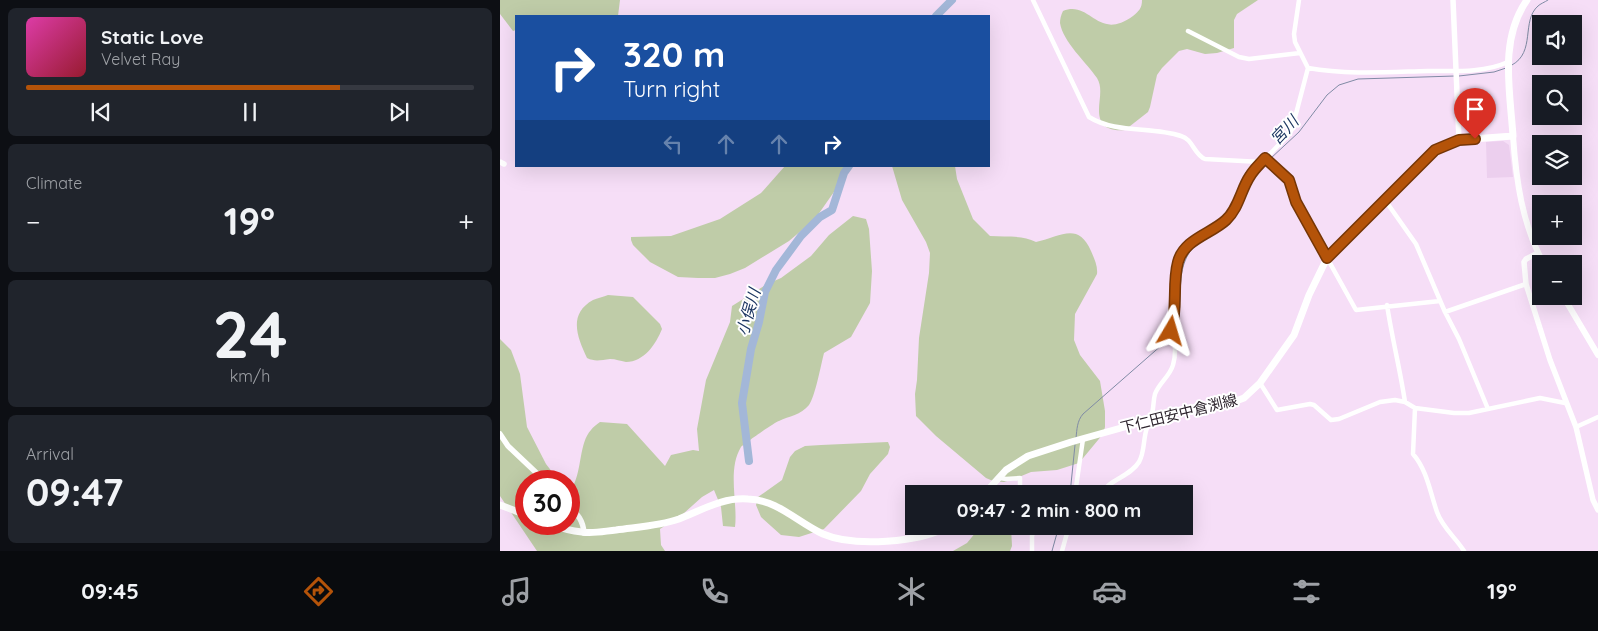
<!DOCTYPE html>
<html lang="en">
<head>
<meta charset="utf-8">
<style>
  :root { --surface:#171b24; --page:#20242c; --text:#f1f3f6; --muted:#9ea1a6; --line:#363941; --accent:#b45309 }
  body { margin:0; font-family:Quicksand,"Noto Sans JP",sans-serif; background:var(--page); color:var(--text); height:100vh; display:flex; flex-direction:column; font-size:19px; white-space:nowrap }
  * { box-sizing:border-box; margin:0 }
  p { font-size:16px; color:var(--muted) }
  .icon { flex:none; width:28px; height:28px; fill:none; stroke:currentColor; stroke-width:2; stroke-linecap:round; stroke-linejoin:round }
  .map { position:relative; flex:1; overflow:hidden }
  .panel { display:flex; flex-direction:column; gap:8px; padding:8px; background:#0d0f14; width:500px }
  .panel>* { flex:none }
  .hud { position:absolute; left:15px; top:15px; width:475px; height:152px; border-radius:0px; box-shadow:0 5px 20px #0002; background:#1a4fa0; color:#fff; overflow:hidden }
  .buttons { position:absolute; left:1032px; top:15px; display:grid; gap:10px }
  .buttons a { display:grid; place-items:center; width:50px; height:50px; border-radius:0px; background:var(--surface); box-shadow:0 5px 20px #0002; font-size:25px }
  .speed { position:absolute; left:15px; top:470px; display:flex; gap:10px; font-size:25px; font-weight:700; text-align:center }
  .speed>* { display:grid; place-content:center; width:65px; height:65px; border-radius:50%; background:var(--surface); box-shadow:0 5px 20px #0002; line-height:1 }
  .speed .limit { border:8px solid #d22; background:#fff; color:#111 }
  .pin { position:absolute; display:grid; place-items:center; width:42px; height:42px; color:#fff; margin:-51px -21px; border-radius:50% 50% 50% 0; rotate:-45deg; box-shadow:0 0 5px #0007 }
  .pin .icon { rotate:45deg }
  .me { position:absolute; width:55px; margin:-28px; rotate:7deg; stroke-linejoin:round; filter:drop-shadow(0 0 4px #0008) }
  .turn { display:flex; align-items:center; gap:18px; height:105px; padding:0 25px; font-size:22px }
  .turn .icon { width:65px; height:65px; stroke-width:2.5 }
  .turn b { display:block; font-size:35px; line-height:42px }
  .lanes { display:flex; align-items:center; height:48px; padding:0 25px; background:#0003; justify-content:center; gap:25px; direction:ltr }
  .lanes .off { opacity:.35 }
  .big { font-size:38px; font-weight:800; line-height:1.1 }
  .panel .card { flex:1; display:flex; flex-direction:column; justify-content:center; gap:8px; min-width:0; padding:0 18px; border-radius:8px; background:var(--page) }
  .panel .dial { align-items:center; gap:0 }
  .dial b { font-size:65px; line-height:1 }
  .song { display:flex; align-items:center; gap:15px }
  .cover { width:60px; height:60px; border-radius:8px; background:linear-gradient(135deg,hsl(320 70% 55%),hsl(350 70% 35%)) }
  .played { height:5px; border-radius:2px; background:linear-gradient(90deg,var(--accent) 70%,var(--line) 70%) }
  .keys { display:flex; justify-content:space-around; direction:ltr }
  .heat { display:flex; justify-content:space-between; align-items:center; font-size:28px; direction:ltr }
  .trip { position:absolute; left:405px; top:485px; width:288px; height:50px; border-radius:0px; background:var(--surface); box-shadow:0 5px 20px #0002; font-weight:800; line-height:50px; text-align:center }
  .dock { display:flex; height:80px; justify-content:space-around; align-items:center; background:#090b0e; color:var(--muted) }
  .dock .icon { width:35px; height:35px }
  .dock .active { color:var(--accent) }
  .dock b { font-size:22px; color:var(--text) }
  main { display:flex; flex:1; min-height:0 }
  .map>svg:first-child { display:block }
  .built { fill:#eccfee }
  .green { fill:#bfcca8 }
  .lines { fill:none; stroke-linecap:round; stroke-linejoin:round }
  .stream { stroke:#808ba5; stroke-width:1 }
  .river { stroke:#a3b7d8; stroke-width:8 }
  .minor { stroke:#fff; stroke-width:4.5 }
  .tertiary { stroke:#fff; stroke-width:5.5 }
  .secondary { stroke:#fff; stroke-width:6 }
  .primary { stroke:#fff; stroke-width:7 }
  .route-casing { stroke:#753606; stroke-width:12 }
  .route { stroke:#b45309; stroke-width:9 }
  .labels { text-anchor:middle; stroke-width:4; stroke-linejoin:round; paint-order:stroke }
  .street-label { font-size:15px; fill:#2d242d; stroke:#fff }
  .water-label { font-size:16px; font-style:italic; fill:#1d3762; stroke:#fff }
</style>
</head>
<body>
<main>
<section class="panel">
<div class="card">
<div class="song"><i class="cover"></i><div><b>Static Love</b><p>Velvet Ray</p></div></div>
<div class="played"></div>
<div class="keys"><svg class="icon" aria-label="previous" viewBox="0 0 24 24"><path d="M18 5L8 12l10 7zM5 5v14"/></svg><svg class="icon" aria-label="pause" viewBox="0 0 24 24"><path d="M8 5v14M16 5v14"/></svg><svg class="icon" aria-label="next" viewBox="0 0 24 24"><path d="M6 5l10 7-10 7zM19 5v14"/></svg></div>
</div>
<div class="card"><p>Climate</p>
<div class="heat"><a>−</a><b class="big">19°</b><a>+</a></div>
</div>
<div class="card dial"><b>24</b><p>km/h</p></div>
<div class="card"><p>Arrival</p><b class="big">09:47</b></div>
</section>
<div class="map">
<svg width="1098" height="551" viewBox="0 0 1098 551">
  <rect width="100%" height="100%" fill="#f6def7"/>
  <!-- built -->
  <path class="built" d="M1003,141L1009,145L1013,177L987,178L986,142Z"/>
  <!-- green -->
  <path class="green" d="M0,0H120L118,16H16V30L13,31L0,14Z
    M642,0H758L737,14L734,20V48L717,53L705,54L687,49L679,51L662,68L657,75L650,107L648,112L625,130C617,131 605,130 601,121C595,108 605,91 597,78C586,62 563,42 560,23C560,19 561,15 563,11C591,0 597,42 633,16C639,11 642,8 642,0Z
    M285,166H348L336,189L315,219L289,241L245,268L230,274L215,278H198L178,277L150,262L133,245L131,240V237L171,236L220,219L261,193Z
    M392,166H455L457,179L473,219L490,236C506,237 522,235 536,242C560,237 578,221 591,251C594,258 598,266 597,274L575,314L574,340L580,355L600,381L605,411V427L603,434L579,463L557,470L531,472L514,479L504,482L493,481L486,478L436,436L416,416L415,394L417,380L419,338L429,273L430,253L426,242L402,200Z
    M353,216L366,219L369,229L372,271L370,303L351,337L324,353C321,365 315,397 309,405C301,415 289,416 279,421C275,422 242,445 241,447C227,470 238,503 235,527L223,526L221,507L214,490L202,497L183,514L160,529L161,545L165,551H37L0,496V339L11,350L20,374L27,427L46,464L59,481H26V524H69V487L73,486C82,470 79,443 91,430C93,427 97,424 100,422L127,424L165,466L171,455L193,450L199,451L197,429L206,380L230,322L232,306L267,284L281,278L311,256L329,235Z
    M108,295L133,297L160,324L162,329C156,344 144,362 126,362C120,361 116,359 110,359C101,360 95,362 87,358C77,337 68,314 93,300C97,298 104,297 108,295Z
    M388,442L390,447L388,454L370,474L361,491L324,529L299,537L281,535L261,517L256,505L258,497L282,480L290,457L295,451L305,446L321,445Z
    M481,526L511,527L512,546L510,551H453L467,543Z"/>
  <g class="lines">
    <!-- stream -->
    <path class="stream" d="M1012,65C1036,52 1021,21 1038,6C1040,4 1045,2 1048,0
      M959,76L994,72L1006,68
      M770,159L799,132L827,95L839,85L858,79L955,76
      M673,333C685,312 676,283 685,261C693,239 719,234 733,218C739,211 742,202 746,194C751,182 758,171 767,162
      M576,438C577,429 577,421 583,414L671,337
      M570,494L575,445
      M552,551L559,526"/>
    <!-- river -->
    <path class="river" d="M436,16L452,0
      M249,461L242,403L251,349L259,322L265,292L276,270L301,236L320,217L332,210L344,173L349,166"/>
    <!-- minor -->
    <path class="minor" d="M533,0L589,117C616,134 652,126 681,136C693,139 694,155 705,159L761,162
      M688,31L739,57L749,59L800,53
      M808,68C848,75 888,72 928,71C954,71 984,73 1008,62
      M765,158L789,180L796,202L856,310L940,301
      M885,200L916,244L945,312L959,339L988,409
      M887,305C892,338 900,369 905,402
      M945,312L1026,284
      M760,383L777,410L810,404L814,405L831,420L839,419L880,402L895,400L905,402L915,408L954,413H969L1040,398L1065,403
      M915,408L913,454C927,470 930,492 937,512C942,527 956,538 964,551
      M1076,427L1098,417
      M500,478L506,479L520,478V494
      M575,494L583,439
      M602,494C607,480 630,477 639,462C645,452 643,438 647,428C648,423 651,418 652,413C654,407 653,401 655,394C659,383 670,376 673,365C676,355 676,339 671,331L676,274L681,255L685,249L696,239L728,218L749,176L790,133L792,129L808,68L795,42L794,34L799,0
      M532,551V536L535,526
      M562,551L569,526"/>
    <!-- tertiary -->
    <path class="tertiary" d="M953,0L959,140
      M0,162L4,164
      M1038,253L1026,259L1024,262L1026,284L1050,360L1076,427L1093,500L1098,510
      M0,434L8,446L45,481
      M69,506C78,515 83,520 84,533"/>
    <!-- secondary -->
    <path class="secondary" d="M1013,136C1016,179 1022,225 1044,264
      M1063,296L1098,355"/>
    <!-- primary -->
    <path class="primary" d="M484,494L506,470L528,456L571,442L696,407L736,401L744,398L760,383L794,335L809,295L827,258L912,172L935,150L949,143L959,140L1013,136C1010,90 999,40 1027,0
      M0,505L26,515
      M49,524C60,528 71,531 82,532C93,534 105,531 116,530C137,527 159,526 179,519C202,510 223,497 248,499C278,500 297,522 323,534C353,547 421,543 448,526"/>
  </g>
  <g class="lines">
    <defs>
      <path id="route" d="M671,331C678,309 672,284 678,262C684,239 711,234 726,220C739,208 741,189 750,176C754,169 760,164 765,158L789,180L796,202L827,258L935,150L959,140L975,139"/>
    </defs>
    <!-- route casing -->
    <use href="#route" class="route-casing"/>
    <!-- route -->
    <use href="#route" class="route"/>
  </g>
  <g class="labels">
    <!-- street labels -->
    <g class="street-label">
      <text transform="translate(679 414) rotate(-14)" y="5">下仁田安中倉渕線</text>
    </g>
    <!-- water labels -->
    <g class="water-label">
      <text transform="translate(784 130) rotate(-47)" y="6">宮川</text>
      <text transform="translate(248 312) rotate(-74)" y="6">小俣川</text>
    </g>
  </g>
</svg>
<div class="buttons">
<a><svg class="icon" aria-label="sound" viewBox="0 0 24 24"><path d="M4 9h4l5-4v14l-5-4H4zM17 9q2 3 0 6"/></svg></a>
<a><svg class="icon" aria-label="search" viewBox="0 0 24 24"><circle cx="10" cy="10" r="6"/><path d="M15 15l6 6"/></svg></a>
<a><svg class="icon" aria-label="layers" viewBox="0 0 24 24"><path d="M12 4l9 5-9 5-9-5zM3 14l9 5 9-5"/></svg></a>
<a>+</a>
<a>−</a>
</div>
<div class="speed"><div class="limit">30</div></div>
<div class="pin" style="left:975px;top:139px;background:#d93025"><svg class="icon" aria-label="arrive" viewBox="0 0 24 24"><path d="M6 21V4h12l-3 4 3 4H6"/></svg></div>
<svg class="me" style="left:671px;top:331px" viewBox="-20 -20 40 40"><path d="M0-17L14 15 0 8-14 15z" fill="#b45309" stroke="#fff" stroke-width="4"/></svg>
<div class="trip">09:47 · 2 min · 800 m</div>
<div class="hud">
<div class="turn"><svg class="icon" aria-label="right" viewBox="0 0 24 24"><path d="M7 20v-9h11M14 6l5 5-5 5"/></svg><div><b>320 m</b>Turn right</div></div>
<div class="lanes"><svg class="icon off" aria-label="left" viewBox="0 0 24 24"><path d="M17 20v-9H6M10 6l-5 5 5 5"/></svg><svg class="icon off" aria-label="ahead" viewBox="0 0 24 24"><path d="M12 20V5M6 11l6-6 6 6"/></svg><svg class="icon off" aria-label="ahead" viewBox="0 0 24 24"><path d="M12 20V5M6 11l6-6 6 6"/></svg><svg class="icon" aria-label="right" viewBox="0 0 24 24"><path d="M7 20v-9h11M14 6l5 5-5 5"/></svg></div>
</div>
</div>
</main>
<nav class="dock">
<b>09:45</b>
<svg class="icon active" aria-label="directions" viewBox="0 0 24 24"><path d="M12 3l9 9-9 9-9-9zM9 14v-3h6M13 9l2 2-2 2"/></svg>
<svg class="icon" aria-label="music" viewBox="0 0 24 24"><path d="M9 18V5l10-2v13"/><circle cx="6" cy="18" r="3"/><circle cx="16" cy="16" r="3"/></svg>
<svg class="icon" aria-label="phone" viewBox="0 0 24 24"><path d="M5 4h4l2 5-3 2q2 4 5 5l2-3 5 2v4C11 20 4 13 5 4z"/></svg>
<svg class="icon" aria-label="climate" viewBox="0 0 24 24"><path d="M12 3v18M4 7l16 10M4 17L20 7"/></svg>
<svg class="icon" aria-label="car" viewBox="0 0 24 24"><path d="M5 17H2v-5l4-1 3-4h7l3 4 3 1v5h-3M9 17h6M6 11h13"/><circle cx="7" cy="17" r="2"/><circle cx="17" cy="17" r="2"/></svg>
<svg class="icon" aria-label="filters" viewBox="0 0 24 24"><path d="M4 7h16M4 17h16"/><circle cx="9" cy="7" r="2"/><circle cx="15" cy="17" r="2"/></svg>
<b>19°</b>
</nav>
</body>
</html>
